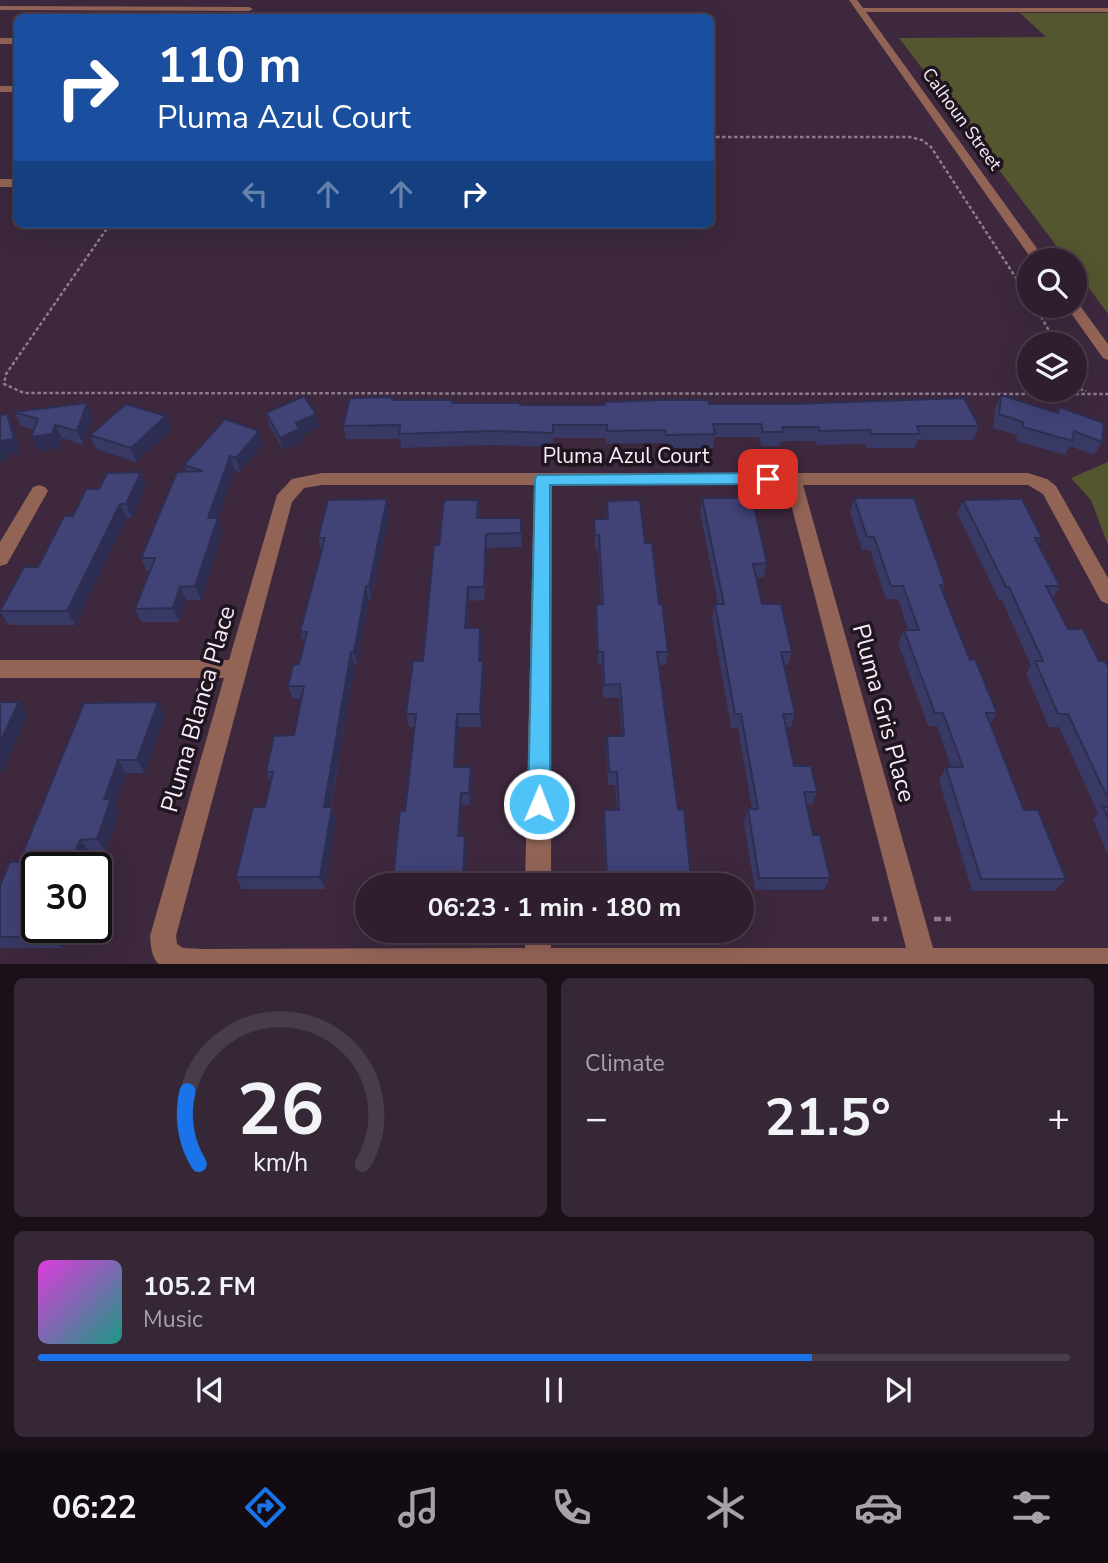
<!DOCTYPE html>
<html lang="en">
<head>
<meta charset="utf-8">
<style>
  :root { --surface:#2e1e2e; --page:#362736; --text:#f1f3f6; --muted:#a7a2aa; --line:#493c4a; --accent:#1a73e8 }
  body { margin:0; font-family:"Nunito Sans",sans-serif; background:var(--page); color:var(--text); height:100vh; display:flex; flex-direction:column; font-size:26px; white-space:nowrap }
  * { box-sizing:border-box; margin:0 }
  p { font-size:23px; color:var(--muted) }
  .icon { flex:none; width:38px; height:38px; fill:none; stroke:currentColor; stroke-width:2; stroke-linecap:round; stroke-linejoin:round }
  .map { position:relative; height:964px; overflow:hidden }
  .panel { display:flex; flex-direction:column; gap:14px; padding:14px; background:#191019; flex:1 }
  .panel>* { flex:none }
  .top-card { position:absolute; left:14px; top:14px; width:700px; height:214px; border-radius:10px; box-shadow:0 7px 28px #0002,0 0 0 2px var(--line); background:#1a4fa0; color:#fff; overflow:hidden }
  .buttons { position:absolute; left:1017px; top:248px; display:grid; gap:14px }
  .buttons a { display:grid; place-items:center; width:70px; height:70px; border-radius:50%; background:var(--surface); box-shadow:0 7px 28px #0002,0 0 0 2px var(--line); font-size:35px }
  .speed { position:absolute; left:21px; top:852px; display:flex; gap:14px; font-size:35px; font-weight:700; text-align:center }
  .speed>* { display:grid; place-content:center; width:91px; height:91px; border-radius:50%; background:var(--surface); box-shadow:0 7px 28px #0002,0 0 0 2px var(--line); line-height:1 }
  .speed .limit { border:4px solid #111; border-radius:10px; background:#fff; color:#111 }
  .pin { position:absolute; display:grid; place-items:center; width:60px; height:60px; color:#fff; margin:-30px; border-radius:14px; box-shadow:0 4px 10px #0006 }
  .me { position:absolute; width:77px; margin:-38px; rotate:1deg; stroke-linejoin:round; filter:drop-shadow(0 0 5px #0008) }
  .turn { display:flex; align-items:center; gap:24px; height:147px; padding:0 28px; font-size:32px }
  .turn .icon { width:91px; height:91px; stroke-width:2.5 }
  .turn b { display:block; font-size:49px; line-height:60px }
  .lanes { display:flex; align-items:center; height:66px; padding:0 28px; background:#0003; justify-content:center; gap:35px; direction:ltr }
  .lanes .off { opacity:.35 }
  .big { font-size:52px; font-weight:700; line-height:1.1 }
  .panel .widget { flex:1; display:flex; flex-direction:column; justify-content:center; gap:10px; min-width:0; padding:0 24px; border-radius:10px; background:var(--page) }
  .panel .dial { align-items:center; gap:0 }
  .dial svg { height:182px; overflow:visible; fill:none; stroke:var(--line); stroke-width:7; stroke-linecap:round; text-anchor:middle }
  .dial text { fill:var(--text); stroke:none }
  .song { display:flex; align-items:center; gap:21px }
  .cover { width:84px; height:84px; border-radius:10px; background:linear-gradient(135deg,hsl(300 70% 55%),hsl(170 70% 35%)) }
  .played { height:7px; border-radius:4px; background:linear-gradient(90deg,var(--accent) 75%,var(--line) 75%) }
  .keys { display:flex; justify-content:space-around; direction:ltr }
  .heat { display:flex; justify-content:space-between; align-items:center; font-size:38px; direction:ltr }
  .panel .tiles { flex:1; display:grid; gap:14px; grid-template-columns:1fr 1fr }
  .widget:last-child { grid-column:span 2 }
  .trip { position:absolute; left:355px; top:873px; width:399px; height:70px; border-radius:35px; background:var(--surface); box-shadow:0 7px 28px #0002,0 0 0 2px var(--line); font-weight:700; line-height:70px; text-align:center }
  .tabs { display:flex; height:112px; justify-content:space-around; align-items:center; background:#120c12; color:var(--muted) }
  .tabs .icon { width:49px; height:49px }
  .tabs .selected { color:var(--accent) }
  .tabs b { font-size:32px; color:var(--text) }
  .map>svg:first-child { display:block }
  .green { fill:#54562f }
  .lines { fill:none; stroke-linecap:round; stroke-linejoin:round }
  .path-far2 { stroke:#8e7c8e; stroke-width:2; stroke-dasharray:2.5 2; stroke-linecap:butt }
  .path-far1 { stroke:#8e7c8e; stroke-width:2.5; stroke-dasharray:3.5 2.5; stroke-linecap:butt }
  .path { stroke:#8e7c8e; stroke-width:4.5; stroke-dasharray:7 4.5; stroke-linecap:butt }
  .minor { fill:#926456; fill-rule:evenodd }
  .wall { fill:#383965 }
  .shaded-wall { fill:#2e2e52 }
  .building { fill:#414275; stroke:#2e2e52; stroke-width:2 }
  .route { fill:#4fc3f7; stroke:#337fa1; stroke-width:2 }
  .labels { text-anchor:middle; stroke-width:7; stroke-linejoin:round; paint-order:stroke }
  .far-street-label { font-size:18px; fill:#f9ebf9; stroke:#1e151e }
  .street-label { font-size:21px; fill:#f9ebf9; stroke:#1e151e }
  .near-street-label { font-size:24px; fill:#f9ebf9; stroke:#1e151e }
</style>
</head>
<body>
<div class="map">
<svg width="1108" height="965" viewBox="0 0 1108 965">
  <rect width="100%" height="100%" fill="#3d283d"/>
  <!-- green -->
  <path class="green" d="M1020,13H1108V314L1075,269L1074,261H1068L899,38L1046,37Z
    M1108,462V545L1091,500L1071,478Z"/>
  <g class="lines">
    <!-- path-far2 -->
    <path class="path-far2" d="M264,18L281,15L376,18"/>
    <!-- path-far1 -->
    <path class="path-far1" d="M710,137H910L922,140L931,147L1029,298
      M110,224L6,374L4,384L24,393L1108,394
      M1035,306L1057,345
      M1074,387L1086,391"/>
    <!-- path -->
    <path class="path" d="M197,695L200,686
      M872,919H887
      M934,919H951"/>
    <!-- minor -->
    <path class="minor" d="M849,0H857L863,8H1108V12H866L1046,261H1033Z
      M0,6L249,7L253,9L249,11L0,10Z
      M0,38H18V44H0Z
      M0,86H18V92H0Z
      M0,179H18V187H0Z
      M1074,302L1078,303L1108,344V360L1103,358L1066,306H1074Z
      M322,473H1028L1047,479L1056,486L1108,578V604L1101,601L1043,494L1028,485H803L933,948H1108V965H160C151,958 151,946 150,936L224,678H0V660H229L277,495L292,479ZM322,485H534L525,886H551L552,485H786L906,948H551V931H525V948L203,949L183,948L177,944L176,936L292,502L304,488Z
      M39,485L45,487L48,491L7,564L0,566V542L33,487Z"/>
  </g>
  <!-- wall -->
  <path class="wall" d="M1001,395L1056,412L1059,407L1102,442L1094,455L1070,446L1065,455L1016,441L1017,435L993,428L995,409Z
    M393,397V400H452L453,403L520,405L709,404L979,426L973,440H918L915,448H867L865,444L817,445L816,441H781L780,446H761L759,437H715L713,448H664V443L606,444V438H553V447L493,445L401,448L400,439H346L343,426Z
    M87,403L93,416L84,445L62,438L59,448L38,451L34,430L21,426L14,412Z
    M266,413L316,414L319,428L301,436L302,442L284,451L270,427Z
    M166,416L171,430L136,462L96,449L90,435Z
    M263,444L240,472L235,470L218,518L223,531L201,600H186L179,622H141L135,609L149,571H147L141,558L186,471L184,465Z
    M146,486L132,518H127L75,625H9L0,612L38,567L73,516L99,489Z
    M702,498L767,563L764,577H756L762,604L792,652L788,665H784L795,714L791,727H786L794,766L817,792L812,804H806L813,835L830,878L824,890H755L744,822L748,809H752L738,728H731L712,618L715,604H718L700,512Z
    M854,498L945,585L942,592L970,660L997,713L990,724L1024,810L1066,879L1055,891H972L939,780L946,767H951L937,726H928L898,643L904,630H908L898,599H886L870,550H862L850,512Z
    M478,500L479,518H521L522,547L487,548L485,600L469,601L468,628H480L482,641L481,661H483L484,674L481,727H459L456,767L472,779L470,805H462L461,836L467,849L465,886H394L393,880L405,811L414,727H409L406,714L423,661L439,545Z
    M963,500L1042,538L1038,545L1060,586L1052,599L1068,629L1099,661L1108,667V855L1093,820L1098,813L1059,727H1049L1026,674L1031,666L1002,600H999L957,513Z
    M607,501L645,543L659,604L668,652L666,665H659L678,810L691,879L690,886H606L603,822L604,810H617L615,785H608L606,749L607,736H622L619,698H603L602,665H598L595,618L596,604H601L598,549H595L594,519H606Z
    M390,513L371,600H369L357,665H355L331,807L336,820L325,889H242L236,877L265,807L271,783L266,772L294,735L301,699H293L288,686L299,664L304,644L300,632L321,550L318,538Z
    M84,703L165,715L145,773H126L115,805L119,812L106,851L89,852L37,868L69,928L62,948H0V885L19,862Z"/>
  <!-- shaded-wall -->
  <path class="shaded-wall" d="M87,403L93,416L84,445L77,431Z
    M7,413L14,427L21,453L5,455L7,460L0,463V441Z
    M316,414L319,428L301,436L302,442L284,451L280,438L296,423Z
    M166,416L171,430L136,462L131,448Z
    M55,425L62,438L59,448L38,451L31,437Z
    M259,431L263,444L240,472L236,458Z
    M230,456L235,470L214,531L208,518Z
    M141,472L146,486L132,518L126,504Z
    M387,499L390,513L371,600L369,586Z
    M120,504L127,518L75,625L67,611Z
    M218,518L223,531L201,600L195,586Z
    M486,534L487,548L485,600L484,587Z
    M366,586L369,600L357,665L354,652Z
    M180,587L186,600L179,622L173,608Z
    M468,587L469,601L467,641L465,628Z
    M480,628L482,641L480,674L479,661Z
    M351,652L355,665L328,820L324,807Z
    M483,661L484,674L481,727L480,714Z
    M19,702L28,715L2,773L0,770V742Z
    M158,702L165,715L145,773L137,760Z
    M457,714L459,727L455,780L454,767Z
    M118,760L126,773L115,805L119,812L106,851L97,839L104,799Z
    M471,767L472,779L470,805L469,793Z
    M461,793L462,805L460,849L458,836Z
    M332,807L336,820L325,889L320,877Z
    M465,836L467,849L465,886H464L463,879Z
    M80,840L89,852L83,868H69Z
    M55,928H69L62,948L52,937Z"/>
  <!-- building -->
  <path class="building" d="M1001,395L1058,413L1059,407L1104,423L1102,442L1074,431L1072,441L1023,427V422L999,414Z
    M304,396L316,414L296,423L299,429L280,438L266,413Z
    M393,397L392,400H452V403H520V405H605V402L661,400H708L709,404H792L964,398L979,426H917L920,434H871L870,430L820,431L819,427H782L783,432H763L761,424H713L715,434L666,435L665,430L607,431V425H553V433L492,431L399,434L400,425L343,426L350,398Z
    M87,403L77,431L55,425L52,434L31,437L38,419L14,412Z
    M126,404L166,416L131,448L90,435Z
    M7,413L14,439L0,441V416Z
    M225,419L259,431L236,458L230,456L208,518H218L195,586L180,587L173,608L135,609L155,558H141L177,472L203,471L184,465Z
    M141,472L126,504H120L67,611H0L24,567H38L64,516H73L86,489H99L107,473Z
    M702,498H752L767,563L753,564L762,604H781L792,652H781L795,714H783L794,766H811L817,792H804L813,835H820L830,878H759L748,809H758L741,714H735L715,604H724Z
    M854,498H914L945,585H940L970,660L975,659L997,713H986L1024,810H1038L1066,879H981L946,767H963L943,713H935L904,630H919L903,586H891L874,537H867Z
    M387,499L369,586H366L354,652H351L324,807H332L320,877H236L253,807H265L273,772H266L274,736L294,735L304,686H288L293,665L299,664L307,632H300L325,538H318L328,500Z
    M1022,499L1042,538H1035L1060,586H1046L1068,629H1083L1099,661H1105L1108,667V799L1068,714H1058L1035,661H1043L1009,587H1006L963,500Z
    M444,500H478L477,518H521V533L486,534L484,587H468L465,628H480L479,661H483L480,714H457L454,767H471L469,793H461L458,836H465L463,879L393,880L400,811H405L416,714H406L413,661H423L434,545H439Z
    M640,500L645,543H652L659,604H662L668,652H657L678,810H684L691,879H607L604,810H619L617,772H609L607,736H624L620,684L604,685L603,652H598L596,604H603L599,535H595L594,519H608L607,501Z
    M0,702H19L0,742Z
    M158,702L137,760H118L104,799H111L97,839L80,840L69,868H37V928H55L52,937H0V885L10,862H19L84,703Z
    M1103,807H1108V818Z"/>
  <!-- route -->
  <path class="route" d="M768,473L776,479L768,484L550,485V804L547,811L539,814L531,811L528,804L535,479L537,475Z"/>
  <g class="labels">
    <!-- far-street labels -->
    <g class="far-street-label">
      <text transform="translate(962 119) rotate(54)" y="6">Calhoun Street</text>
    </g>
    <!-- street labels -->
    <g class="street-label">
      <text x="626" y="463">Pluma Azul Court</text>
    </g>
    <!-- near-street labels -->
    <g class="near-street-label">
      <text transform="translate(198 709) rotate(-74)" y="8">Pluma Blanca Place</text>
      <text transform="translate(884 713) rotate(75)" y="8">Pluma Gris Place</text>
    </g>
  </g>
</svg>
<div class="buttons">
<a><svg class="icon" aria-label="search" viewBox="0 0 24 24"><circle cx="10" cy="10" r="6"/><path d="M15 15l6 6"/></svg></a>
<a><svg class="icon" aria-label="layers" viewBox="0 0 24 24"><path d="M12 4l9 5-9 5-9-5zM3 14l9 5 9-5"/></svg></a>
</div>
<div class="speed"><div class="limit">30</div></div>
<div class="pin" style="left:768px;top:479px;background:#d93025"><svg class="icon" aria-label="arrive" viewBox="0 0 24 24"><path d="M6 21V4h12l-3 4 3 4H6"/></svg></div>
<svg class="me" style="left:539px;top:804px" viewBox="-20 -20 40 40"><circle r="17" fill="#4fc3f7" stroke="#fff" stroke-width="3"/><path d="M0-11L8 9 0 5-8 9z" fill="#fff"/></svg>
<div class="trip">06:23 · 1 min · 180 m</div>
<div class="top-card">
<div class="turn"><svg class="icon" aria-label="right" viewBox="0 0 24 24"><path d="M7 20v-9h11M14 6l5 5-5 5"/></svg><div><b>110 m</b>Pluma Azul Court</div></div>
<div class="lanes"><svg class="icon off" aria-label="left" viewBox="0 0 24 24"><path d="M17 20v-9H6M10 6l-5 5 5 5"/></svg><svg class="icon off" aria-label="ahead" viewBox="0 0 24 24"><path d="M12 20V5M6 11l6-6 6 6"/></svg><svg class="icon off" aria-label="ahead" viewBox="0 0 24 24"><path d="M12 20V5M6 11l6-6 6 6"/></svg><svg class="icon" aria-label="right" viewBox="0 0 24 24"><path d="M7 20v-9h11M14 6l5 5-5 5"/></svg></div>
</div>
</div>
<section class="panel">
<div class="tiles">
<div class="widget dial"><svg viewBox="0 0 100 80">
<path d="M14 69A42 42 0 1 1 86 69"/>
<path d="M14 69A42 42 0 0 1 9 37" stroke="#1a73e8"/>
<text x="50" y="56" font-size="32" font-weight="700">26</text>
<text x="50" y="72" font-size="11">km/h</text>
</svg></div>
<div class="widget"><p>Climate</p>
<div class="heat"><a>−</a><b class="big">21.5°</b><a>+</a></div>
</div>
<div class="widget">
<div class="song"><i class="cover"></i><div><b>105.2 FM</b><p>Music</p></div></div>
<div class="played"></div>
<div class="keys"><svg class="icon" aria-label="previous" viewBox="0 0 24 24"><path d="M18 5L8 12l10 7zM5 5v14"/></svg><svg class="icon" aria-label="pause" viewBox="0 0 24 24"><path d="M8 5v14M16 5v14"/></svg><svg class="icon" aria-label="next" viewBox="0 0 24 24"><path d="M6 5l10 7-10 7zM19 5v14"/></svg></div>
</div>
</div>
</section>
<nav class="tabs">
<b>06:22</b>
<svg class="icon selected" aria-label="directions" viewBox="0 0 24 24"><path d="M12 3l9 9-9 9-9-9zM9 14v-3h6M13 9l2 2-2 2"/></svg>
<svg class="icon" aria-label="music" viewBox="0 0 24 24"><path d="M9 18V5l10-2v13"/><circle cx="6" cy="18" r="3"/><circle cx="16" cy="16" r="3"/></svg>
<svg class="icon" aria-label="phone" viewBox="0 0 24 24"><path d="M5 4h4l2 5-3 2q2 4 5 5l2-3 5 2v4C11 20 4 13 5 4z"/></svg>
<svg class="icon" aria-label="climate" viewBox="0 0 24 24"><path d="M12 3v18M4 7l16 10M4 17L20 7"/></svg>
<svg class="icon" aria-label="car" viewBox="0 0 24 24"><path d="M5 17H2v-5l4-1 3-4h7l3 4 3 1v5h-3M9 17h6M6 11h13"/><circle cx="7" cy="17" r="2"/><circle cx="17" cy="17" r="2"/></svg>
<svg class="icon" aria-label="filters" viewBox="0 0 24 24"><path d="M4 7h16M4 17h16"/><circle cx="9" cy="7" r="2"/><circle cx="15" cy="17" r="2"/></svg>
</nav>
</body>
</html>
